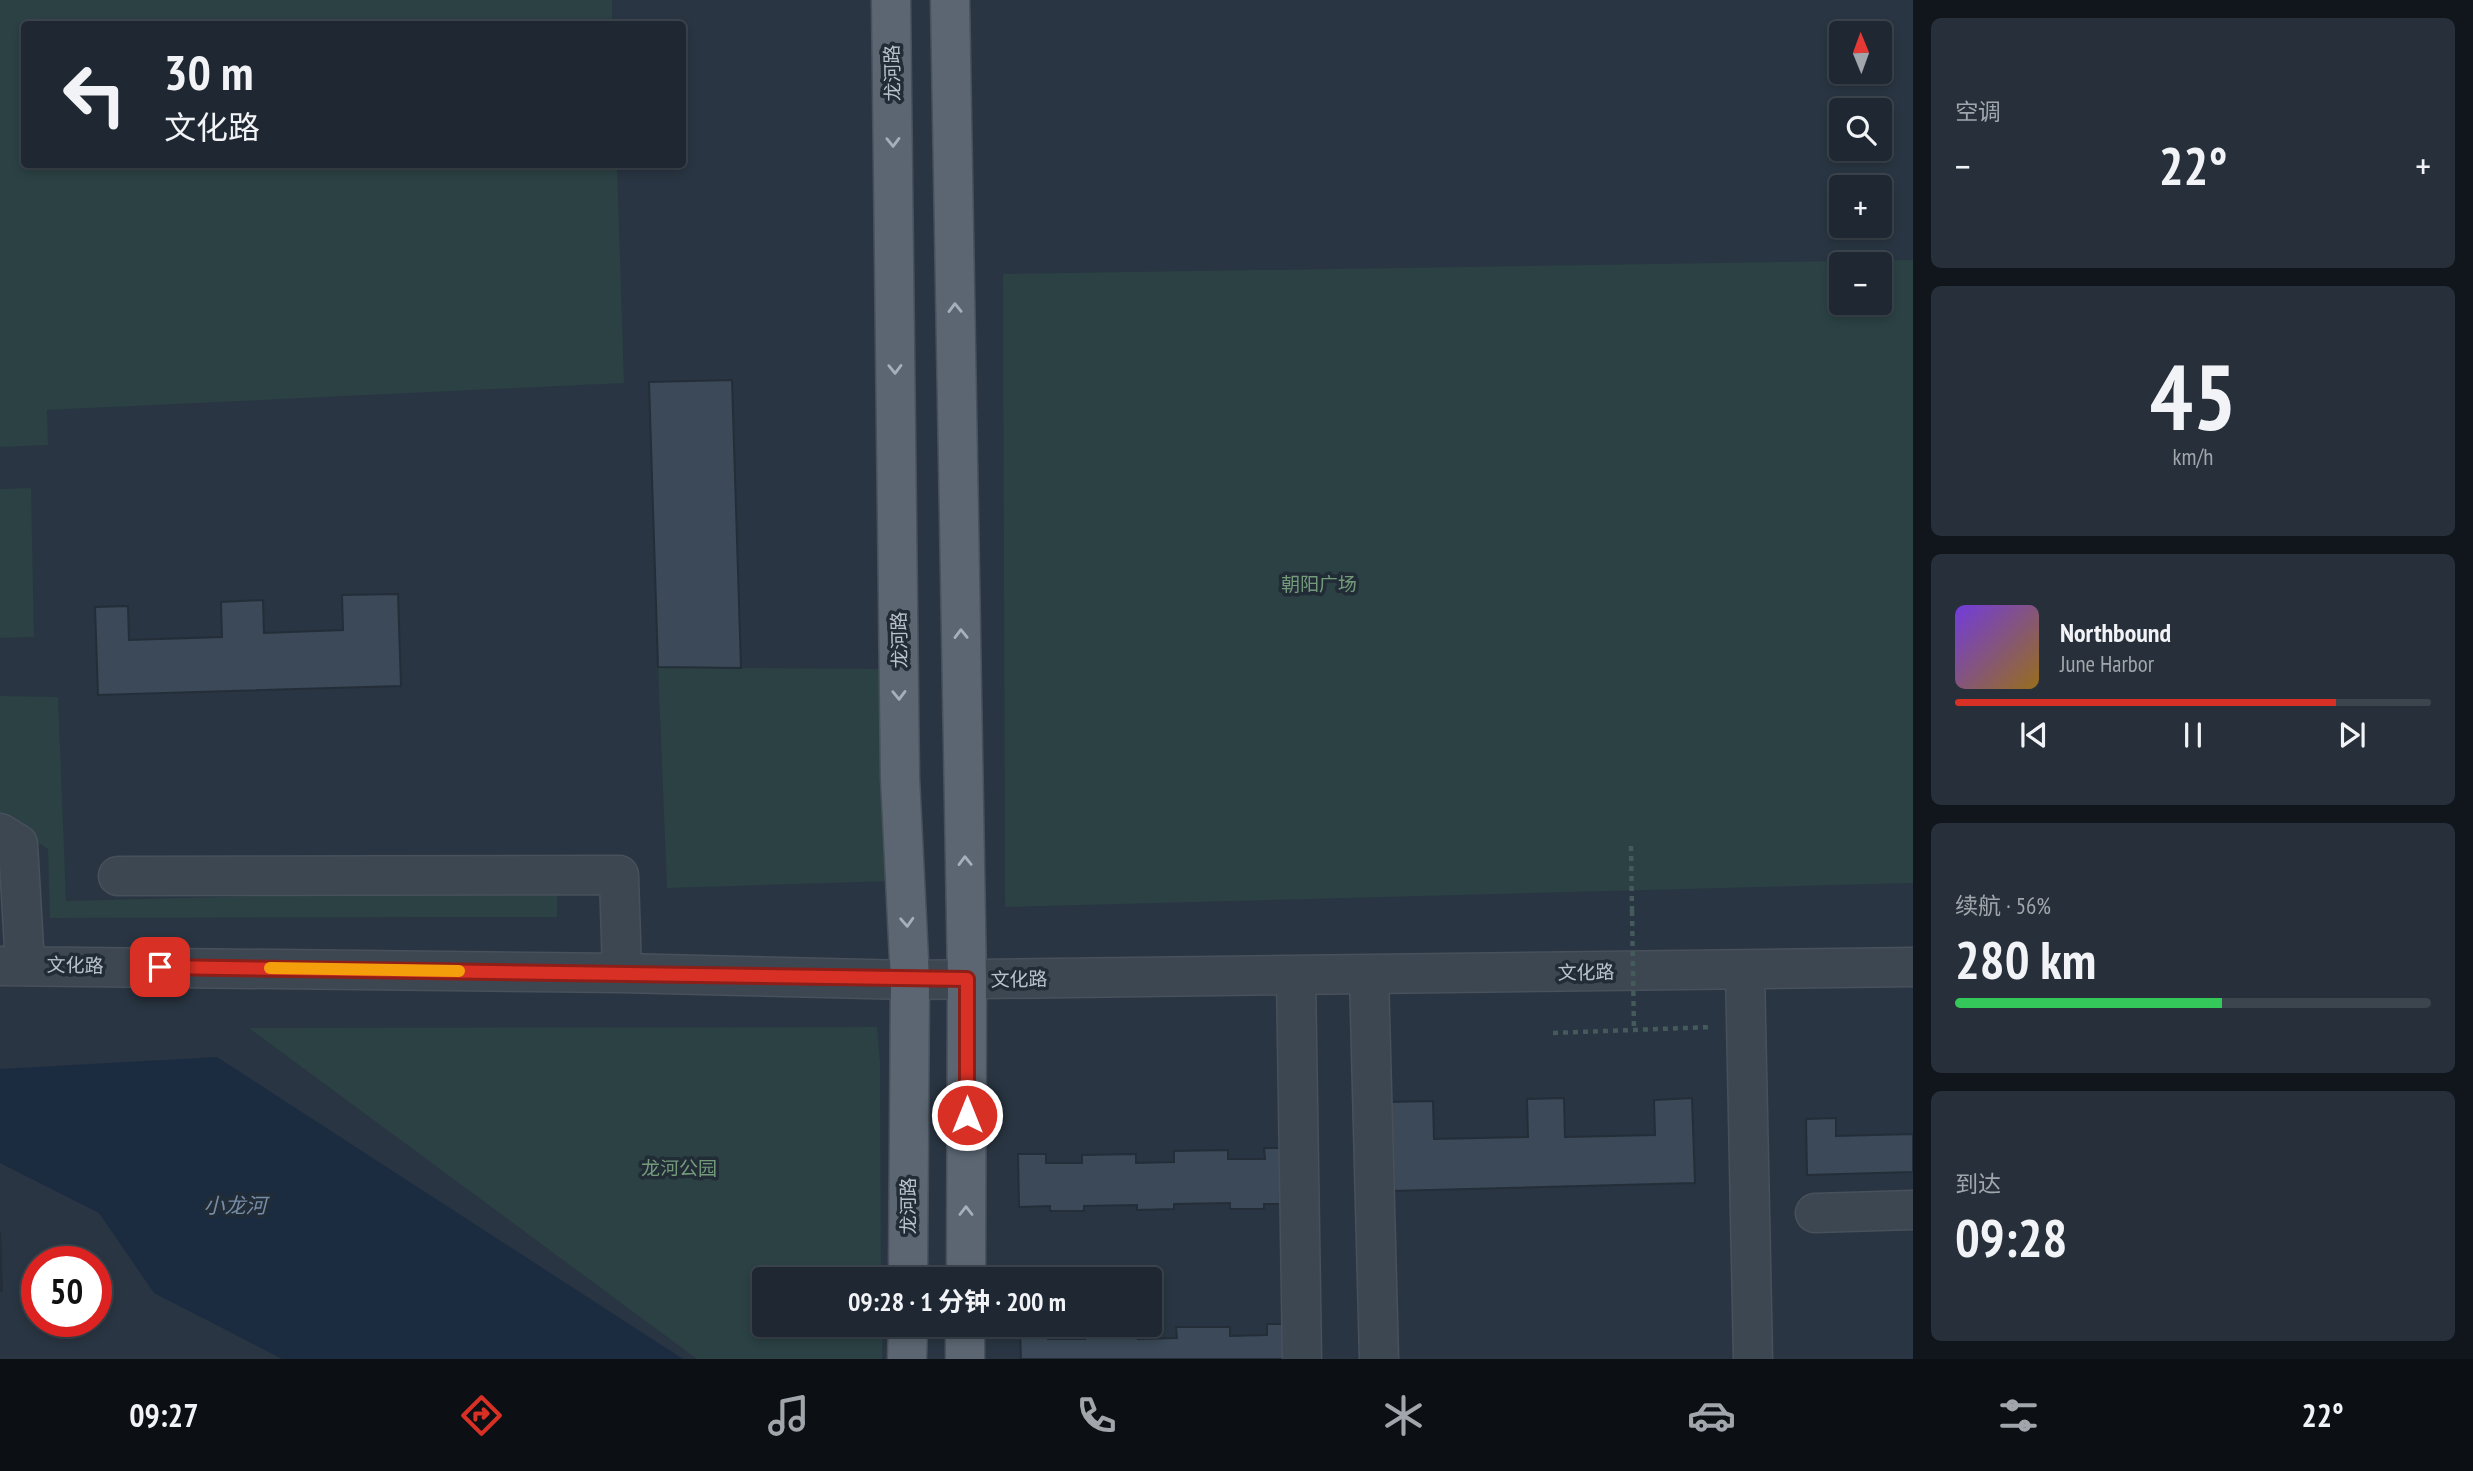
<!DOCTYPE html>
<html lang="zh">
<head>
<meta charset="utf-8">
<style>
  :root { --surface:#1f2832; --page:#27303a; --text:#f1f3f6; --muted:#a1a6ac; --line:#3c444d; --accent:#d93025 }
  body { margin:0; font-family:"PT Sans Narrow","Noto Sans SC",sans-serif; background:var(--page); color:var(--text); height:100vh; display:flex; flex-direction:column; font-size:26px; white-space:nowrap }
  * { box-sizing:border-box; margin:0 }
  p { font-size:23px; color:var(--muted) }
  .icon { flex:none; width:38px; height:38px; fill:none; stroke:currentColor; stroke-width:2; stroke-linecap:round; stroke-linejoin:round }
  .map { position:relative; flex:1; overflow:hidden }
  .details { display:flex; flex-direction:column; gap:18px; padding:18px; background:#11161c; width:560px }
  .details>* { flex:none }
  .hud { position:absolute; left:21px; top:21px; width:665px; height:147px; border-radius:7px; box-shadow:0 4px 10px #0003,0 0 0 2px var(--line); background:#1f2832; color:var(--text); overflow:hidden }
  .needle { width:46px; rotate:359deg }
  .tools { position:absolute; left:1829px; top:21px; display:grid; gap:14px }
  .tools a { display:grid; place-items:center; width:63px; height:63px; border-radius:7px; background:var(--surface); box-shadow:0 4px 10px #0003,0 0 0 2px var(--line); font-size:35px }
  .speed { position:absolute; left:21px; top:1246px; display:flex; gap:14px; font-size:35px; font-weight:700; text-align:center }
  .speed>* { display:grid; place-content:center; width:91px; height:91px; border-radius:50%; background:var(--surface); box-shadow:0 4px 10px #0003,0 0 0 2px var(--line); line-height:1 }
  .speed .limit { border:10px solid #d22; background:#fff; color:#111 }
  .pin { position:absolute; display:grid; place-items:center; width:60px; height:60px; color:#fff; margin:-30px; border-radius:14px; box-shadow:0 4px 10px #0006 }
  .me { position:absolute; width:77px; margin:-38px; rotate:0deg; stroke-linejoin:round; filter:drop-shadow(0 0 5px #0008) }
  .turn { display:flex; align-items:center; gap:24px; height:147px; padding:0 28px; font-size:32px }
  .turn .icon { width:91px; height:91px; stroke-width:2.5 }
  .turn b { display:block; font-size:49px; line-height:60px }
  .big { font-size:52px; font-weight:700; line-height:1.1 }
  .details .card { flex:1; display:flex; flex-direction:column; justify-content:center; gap:10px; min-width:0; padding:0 24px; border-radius:10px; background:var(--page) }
  .details .dial { align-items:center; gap:0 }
  .dial b { font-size:91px; line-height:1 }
  .song { display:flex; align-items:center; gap:21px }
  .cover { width:84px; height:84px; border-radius:10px; background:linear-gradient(135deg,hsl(260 70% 55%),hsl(40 70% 35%)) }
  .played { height:7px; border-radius:4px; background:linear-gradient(90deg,var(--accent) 80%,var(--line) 80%) }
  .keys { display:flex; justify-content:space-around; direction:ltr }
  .heat { display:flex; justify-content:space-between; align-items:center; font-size:38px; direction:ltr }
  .charge { height:10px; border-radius:5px; background:linear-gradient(90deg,#34c759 56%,var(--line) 0) }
  .trip { position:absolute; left:752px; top:1267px; width:410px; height:70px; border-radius:7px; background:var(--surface); box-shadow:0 4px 10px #0003,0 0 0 2px var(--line); font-weight:700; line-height:70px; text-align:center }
  .dock { display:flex; height:112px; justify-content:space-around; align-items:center; background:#0c1014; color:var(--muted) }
  .dock .icon { width:49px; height:49px }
  .dock .selected { color:var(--accent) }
  .dock b { font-size:32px; color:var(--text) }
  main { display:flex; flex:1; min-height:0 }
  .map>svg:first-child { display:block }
  .green { fill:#2b4143; fill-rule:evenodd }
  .water { fill:#1c2c40 }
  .building { fill:#3b4958; stroke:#242e39; stroke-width:2 }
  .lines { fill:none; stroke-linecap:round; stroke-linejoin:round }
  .minor-casing { stroke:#47505b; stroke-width:41 }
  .major-casing { stroke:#47505b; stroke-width:41 }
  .path { stroke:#445a5b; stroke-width:4.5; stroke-dasharray:5 5; stroke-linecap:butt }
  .minor { stroke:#3d4752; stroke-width:38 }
  .major { stroke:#5b6672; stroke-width:38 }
  .path-bridge { stroke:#445a5b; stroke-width:4.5; stroke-dasharray:5 5; stroke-linecap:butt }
  .oneway { stroke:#a7b0ba }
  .route-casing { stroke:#8d1f18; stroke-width:18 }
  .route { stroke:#d93025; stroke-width:12 }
  .slow { stroke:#f59e0b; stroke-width:12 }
  .labels { text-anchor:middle; stroke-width:7; stroke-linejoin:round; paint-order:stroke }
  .street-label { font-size:19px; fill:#bac2cc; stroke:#222c37 }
  .park-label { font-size:19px; fill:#739b7a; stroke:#222c37 }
  .water-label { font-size:21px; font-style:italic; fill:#768da8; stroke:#222c37 }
</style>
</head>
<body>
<main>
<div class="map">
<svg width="1913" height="1359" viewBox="0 0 1913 1359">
  <rect width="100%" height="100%" fill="#293542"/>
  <!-- green -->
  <path class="green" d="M0,0H612V24H24V164L617,165L624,383L47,410L48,445L0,447Z
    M1913,260V883L1005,907L1003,274ZM1880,264V303H1841V264Z
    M31,488L34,637L0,638V489Z
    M658,667L887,669L894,881L667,888Z
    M0,696L58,697L66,901L557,888V917L50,918L48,849L0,818Z
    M877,1027L880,1062L881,1279H765V1325H882V1359H697L249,1028Z"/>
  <!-- water -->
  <path class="water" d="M217,1057L683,1359H282L154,1293L99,1213L0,1163V1069Z"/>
  <!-- building -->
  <path class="building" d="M732,380L741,668L658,667L649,382Z
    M398,594L401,686L98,695L95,607L128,606L129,640L222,637L221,602L263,600L264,633L343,630L342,595Z
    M1564,1098L1565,1137L1655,1135L1654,1100L1692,1098L1695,1183L1391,1191L1389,1102L1433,1101L1434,1139L1528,1137L1527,1099Z
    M1836,1118V1136L1913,1134V1172L1807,1175L1806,1119Z
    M1264,1148H1290L1291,1204H1264V1209H1230V1203L1174,1204V1209L1137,1210V1205L1084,1206V1211H1050V1206L1019,1207L1018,1154H1046V1163H1082V1155L1136,1154V1163L1174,1162V1151L1228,1150V1159H1265Z
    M0,1231L2,1291H0Z
    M1267,1324H1293V1359H1021L1020,1331L1048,1330V1339H1085L1084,1331L1137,1330L1138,1339L1177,1338L1176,1327H1230V1336L1267,1335Z"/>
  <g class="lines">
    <defs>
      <path id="minor" d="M0,833L18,844L25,965
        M118,876L619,875L622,973
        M0,966L622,973L910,980L1913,967
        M1745,970L1753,1359
        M1369,975L1379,1359
        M1296,976L1302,1359
        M1815,1213L1913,1210"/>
      <path id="major" d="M891,0L900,778L910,980L908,1279
        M950,0L967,979L966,1279
        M907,1359L908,1325
        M965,1359V1325"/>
    </defs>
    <!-- minor casing -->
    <use href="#minor" class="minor-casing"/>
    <!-- major casing -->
    <use href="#major" class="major-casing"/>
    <!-- path -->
    <path class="path" d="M1631,846L1632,911
      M1553,1033L1712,1027"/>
    <!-- minor -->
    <use href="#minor" class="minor"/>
    <!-- major -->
    <use href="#major" class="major"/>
    <!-- path-bridge -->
    <path class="path-bridge" d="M1632,911L1634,1030"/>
  </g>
  <!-- one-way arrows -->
  <defs><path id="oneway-chevron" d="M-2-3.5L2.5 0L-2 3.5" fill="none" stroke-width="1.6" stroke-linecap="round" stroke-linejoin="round" transform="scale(1.75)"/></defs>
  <g class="oneway">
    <use href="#oneway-chevron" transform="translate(893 142) rotate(89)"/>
    <use href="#oneway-chevron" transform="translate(955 308) rotate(-91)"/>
    <use href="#oneway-chevron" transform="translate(895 369) rotate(89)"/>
    <use href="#oneway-chevron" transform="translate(961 634) rotate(-91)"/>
    <use href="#oneway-chevron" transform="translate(899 695) rotate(89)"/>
    <use href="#oneway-chevron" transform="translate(965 861) rotate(-91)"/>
    <use href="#oneway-chevron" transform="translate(907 922) rotate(87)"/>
    <use href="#oneway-chevron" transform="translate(966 1211) rotate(-90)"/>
  </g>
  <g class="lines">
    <defs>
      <path id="route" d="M160,967L967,979V1115"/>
    </defs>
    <!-- route casing -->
    <use href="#route" class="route-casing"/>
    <!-- route -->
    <use href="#route" class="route"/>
    <!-- slow -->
    <path class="slow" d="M270,968L459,971"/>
  </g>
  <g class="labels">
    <!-- street labels -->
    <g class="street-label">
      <text transform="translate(892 73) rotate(-91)" y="7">龙河路</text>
      <text transform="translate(899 640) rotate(-91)" y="7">龙河路</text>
      <text transform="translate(75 965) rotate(1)" y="7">文化路</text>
      <text transform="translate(1586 972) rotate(-1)" y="7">文化路</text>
      <text transform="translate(1019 979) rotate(-1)" y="7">文化路</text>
      <text transform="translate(908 1206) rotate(-90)" y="7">龙河路</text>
    </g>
    <!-- park labels -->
    <g class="park-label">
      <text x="1319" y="591">朝阳广场</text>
      <text x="679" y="1175">龙河公园</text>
    </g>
    <!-- water labels -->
    <g class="water-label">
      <text x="235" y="1213">小龙河</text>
    </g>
  </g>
</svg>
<div class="tools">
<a><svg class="needle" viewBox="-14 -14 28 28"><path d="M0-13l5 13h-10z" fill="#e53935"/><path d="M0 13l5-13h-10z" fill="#a1a6ac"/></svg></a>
<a><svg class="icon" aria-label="search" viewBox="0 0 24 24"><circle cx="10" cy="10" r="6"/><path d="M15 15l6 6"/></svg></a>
<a>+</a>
<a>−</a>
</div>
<div class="speed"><div class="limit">50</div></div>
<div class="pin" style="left:160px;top:967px;background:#d93025"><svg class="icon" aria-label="arrive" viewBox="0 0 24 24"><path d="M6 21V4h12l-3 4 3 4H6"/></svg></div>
<svg class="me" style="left:967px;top:1115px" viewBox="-20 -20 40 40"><circle r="17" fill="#d93025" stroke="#fff" stroke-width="3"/><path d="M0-11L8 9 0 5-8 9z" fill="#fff"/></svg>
<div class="trip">09:28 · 1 分钟 · 200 m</div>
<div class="hud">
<div class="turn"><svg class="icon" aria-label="left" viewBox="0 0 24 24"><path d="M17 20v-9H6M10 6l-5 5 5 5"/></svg><div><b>30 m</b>文化路</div></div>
</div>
</div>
<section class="details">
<div class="card"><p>空调</p>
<div class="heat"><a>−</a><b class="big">22°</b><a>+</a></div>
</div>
<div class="card dial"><b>45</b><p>km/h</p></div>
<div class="card">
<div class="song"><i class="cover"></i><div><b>Northbound</b><p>June Harbor</p></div></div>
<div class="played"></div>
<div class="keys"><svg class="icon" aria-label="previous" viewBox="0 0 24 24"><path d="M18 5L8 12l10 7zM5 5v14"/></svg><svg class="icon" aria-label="pause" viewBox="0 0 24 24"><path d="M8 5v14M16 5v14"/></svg><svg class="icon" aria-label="next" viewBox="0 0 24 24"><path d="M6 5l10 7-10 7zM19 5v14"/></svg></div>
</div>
<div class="card"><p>续航 · 56%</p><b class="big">280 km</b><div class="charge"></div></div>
<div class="card"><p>到达</p><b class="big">09:28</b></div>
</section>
</main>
<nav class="dock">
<b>09:27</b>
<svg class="icon selected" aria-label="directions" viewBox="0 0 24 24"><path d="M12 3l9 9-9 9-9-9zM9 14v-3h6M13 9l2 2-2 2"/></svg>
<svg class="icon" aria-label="music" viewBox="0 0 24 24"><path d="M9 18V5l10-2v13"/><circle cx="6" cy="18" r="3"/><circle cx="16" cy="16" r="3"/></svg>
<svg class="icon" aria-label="phone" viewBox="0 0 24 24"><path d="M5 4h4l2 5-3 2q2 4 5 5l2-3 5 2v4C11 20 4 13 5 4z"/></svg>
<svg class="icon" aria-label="climate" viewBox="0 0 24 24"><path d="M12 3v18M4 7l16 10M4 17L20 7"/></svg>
<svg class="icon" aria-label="car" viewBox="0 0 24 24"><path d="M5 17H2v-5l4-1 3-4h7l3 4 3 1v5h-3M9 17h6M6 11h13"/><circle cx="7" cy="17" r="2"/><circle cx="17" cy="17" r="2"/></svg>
<svg class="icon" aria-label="filters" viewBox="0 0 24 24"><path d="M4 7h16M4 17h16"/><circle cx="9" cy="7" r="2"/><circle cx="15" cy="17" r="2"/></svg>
<b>22°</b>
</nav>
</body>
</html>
